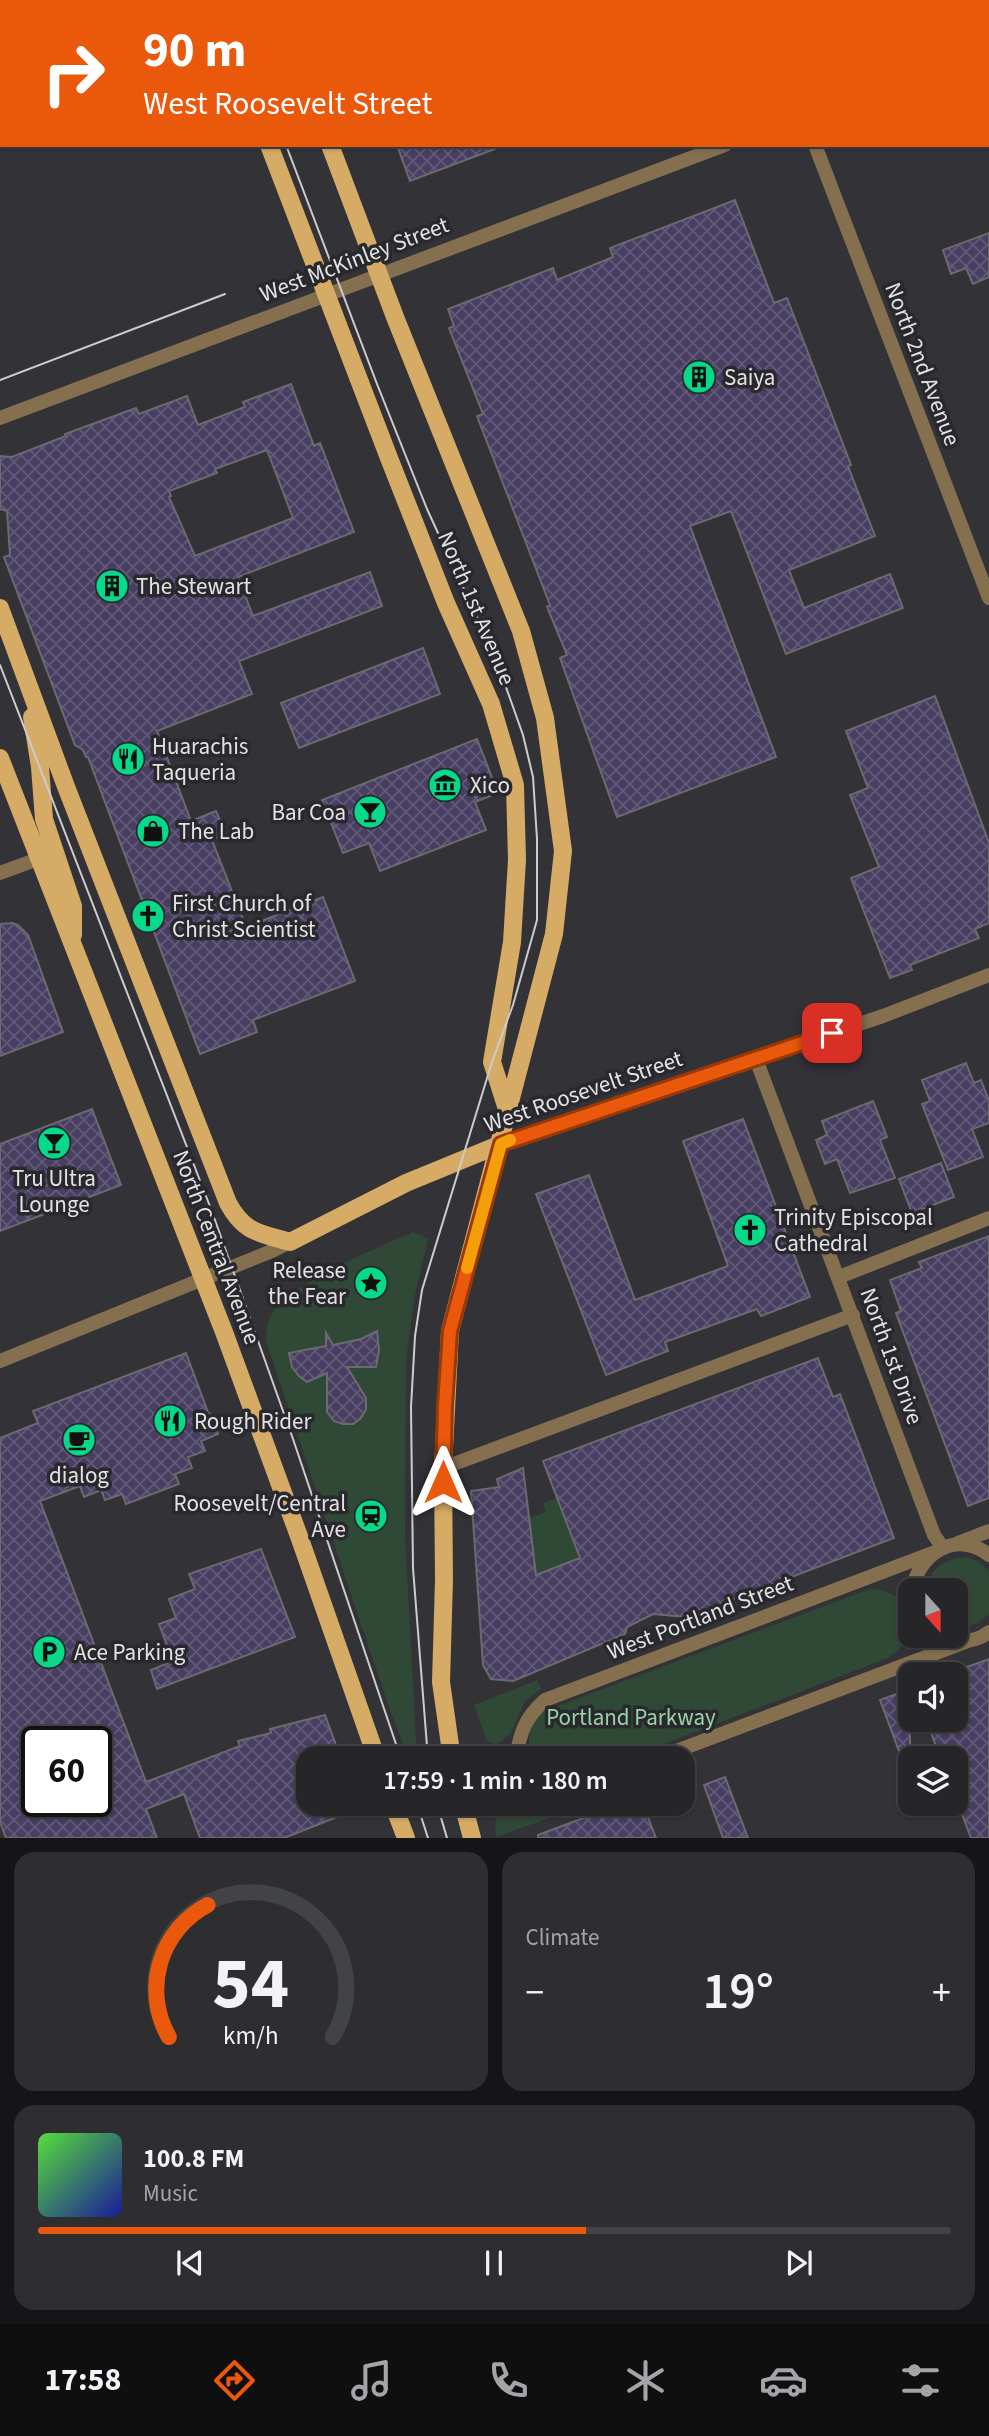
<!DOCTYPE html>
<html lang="en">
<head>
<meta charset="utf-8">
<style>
  :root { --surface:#262629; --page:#2e2e31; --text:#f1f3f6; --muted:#a4a5a8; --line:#424346; --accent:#ea580c }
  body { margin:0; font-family:"Source Sans 3",sans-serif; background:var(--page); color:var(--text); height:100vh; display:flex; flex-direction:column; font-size:26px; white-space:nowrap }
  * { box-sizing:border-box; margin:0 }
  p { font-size:23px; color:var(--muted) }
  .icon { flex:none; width:38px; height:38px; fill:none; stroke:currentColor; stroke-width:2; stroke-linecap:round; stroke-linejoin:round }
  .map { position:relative; height:1838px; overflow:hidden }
  .sheet { display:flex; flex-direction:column; gap:14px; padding:14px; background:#151517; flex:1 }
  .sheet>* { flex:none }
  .top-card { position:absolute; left:0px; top:0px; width:990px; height:147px; box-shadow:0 2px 5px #0004,0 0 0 2px var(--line); background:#ea580c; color:#fff; overflow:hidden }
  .needle { width:46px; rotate:159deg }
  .fabs { position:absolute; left:898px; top:1578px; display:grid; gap:14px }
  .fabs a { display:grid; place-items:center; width:70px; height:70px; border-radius:14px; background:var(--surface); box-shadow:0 2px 5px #0004,0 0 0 2px var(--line); font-size:35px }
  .speed { position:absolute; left:21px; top:1726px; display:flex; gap:14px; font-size:35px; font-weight:700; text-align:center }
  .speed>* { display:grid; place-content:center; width:91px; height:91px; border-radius:50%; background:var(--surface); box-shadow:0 2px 5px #0004,0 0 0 2px var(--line); line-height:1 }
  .speed .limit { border:4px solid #111; border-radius:10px; background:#fff; color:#111 }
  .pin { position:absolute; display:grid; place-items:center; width:60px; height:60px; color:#fff; margin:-30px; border-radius:14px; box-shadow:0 4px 10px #0006 }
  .me { position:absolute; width:77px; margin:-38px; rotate:0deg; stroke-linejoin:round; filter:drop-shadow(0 0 5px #0008) }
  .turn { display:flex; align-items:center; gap:24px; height:147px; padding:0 28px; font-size:32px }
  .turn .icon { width:91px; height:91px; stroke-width:2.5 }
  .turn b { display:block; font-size:49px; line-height:60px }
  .big { font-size:52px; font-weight:600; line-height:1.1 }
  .sheet .widget { flex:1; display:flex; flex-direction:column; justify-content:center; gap:10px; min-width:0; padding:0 24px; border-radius:21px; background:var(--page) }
  .sheet .dial { align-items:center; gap:0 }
  .dial svg { height:182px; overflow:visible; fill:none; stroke:var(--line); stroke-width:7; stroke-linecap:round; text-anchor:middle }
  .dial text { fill:var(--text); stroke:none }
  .song { display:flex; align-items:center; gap:21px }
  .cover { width:84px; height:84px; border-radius:10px; background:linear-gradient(135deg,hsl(110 70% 55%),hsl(240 70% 35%)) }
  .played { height:7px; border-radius:4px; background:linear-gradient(90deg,var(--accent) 60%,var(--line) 60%) }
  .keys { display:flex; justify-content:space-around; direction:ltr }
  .heat { display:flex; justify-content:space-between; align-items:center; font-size:38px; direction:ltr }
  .sheet .tiles { flex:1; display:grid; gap:14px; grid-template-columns:1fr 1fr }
  .widget:last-child { grid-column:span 2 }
  .trip { position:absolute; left:296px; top:1746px; width:399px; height:70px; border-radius:21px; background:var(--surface); box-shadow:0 2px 5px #0004,0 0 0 2px var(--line); font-weight:600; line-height:70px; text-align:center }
  .menu { display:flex; height:112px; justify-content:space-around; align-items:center; background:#0f0f10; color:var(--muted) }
  .menu .icon { width:49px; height:49px }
  .menu .selected { color:var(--accent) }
  .menu b { font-size:32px; color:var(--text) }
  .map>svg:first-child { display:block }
  .green { fill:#304936 }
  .building { fill:url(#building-cross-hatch); stroke:#6b6a70; stroke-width:2; fill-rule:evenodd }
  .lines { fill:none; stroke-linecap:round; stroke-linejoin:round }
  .minor { stroke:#84704f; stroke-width:14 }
  .tertiary { stroke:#84704f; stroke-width:14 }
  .primary { stroke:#d5ab66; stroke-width:18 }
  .tram { stroke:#cccbce; stroke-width:2 }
  .route-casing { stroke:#983908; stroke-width:18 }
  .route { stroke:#ea580c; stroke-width:12 }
  .slow { stroke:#f59e0b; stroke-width:12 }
  .labels { text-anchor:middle; stroke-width:7; stroke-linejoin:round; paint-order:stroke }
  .street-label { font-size:23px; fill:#e3e2e5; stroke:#29282d }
  .poi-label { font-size:23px; fill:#e3e2e5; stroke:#29282d; text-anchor:start }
  .park-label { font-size:23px; fill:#97d3a7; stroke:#29282d }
</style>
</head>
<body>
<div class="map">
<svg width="989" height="1838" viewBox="0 0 989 1838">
  <defs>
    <pattern id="building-cross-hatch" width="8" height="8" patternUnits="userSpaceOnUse" patternTransform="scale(1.75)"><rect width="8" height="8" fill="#483e61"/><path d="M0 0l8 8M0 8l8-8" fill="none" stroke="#625a78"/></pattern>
  </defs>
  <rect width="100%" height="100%" fill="#333237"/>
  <!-- green -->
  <path class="green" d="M413,1232L428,1239L415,1295L406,1360L405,1536L417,1759H409L391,1713L266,1341C267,1334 266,1326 269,1320C285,1283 376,1249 413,1232Z
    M556,1498L579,1559L537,1583L529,1518L546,1512L543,1503Z
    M967,1557L979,1562L989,1571V1613C981,1623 968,1628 956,1626V1591H927C928,1568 946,1558 967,1557Z
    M870,1589C913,1589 924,1637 888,1658L625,1759H532L531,1756C526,1736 530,1725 544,1711Z
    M537,1680L541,1689L525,1701L511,1733L496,1745L487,1741L474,1705Z
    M501,1804C519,1804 556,1801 569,1811L496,1837L495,1824Z"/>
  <!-- building -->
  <path class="building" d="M397,145H500V147L410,181Z
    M735,200L774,303L787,298L851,465L848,466L875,536L789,570L804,608L890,574L903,608L786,654L731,511L690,526L776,757L617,817L560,658L567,655L547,607L550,605L477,416L483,414L449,328L454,326L448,309L553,268L557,280L613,257L610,248Z
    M989,233V277L973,284L966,268L951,274L943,250Z
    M291,384L314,446L320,443L354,532L238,577L253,616L370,572L382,606L239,661L252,694L157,731L191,821L216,811L226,834L212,840L246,927L323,897L355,981L253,1020L257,1032L200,1054L88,757H86L83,750L75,745L4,557L10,555L7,511L0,509V456L12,457L66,436L65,434L136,408L139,414L187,396L198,425L245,407L243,402ZM267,450L293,518L195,556L169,497L171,496L169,491L217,473L215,469Z
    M423,648L440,694L299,748L281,703Z
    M935,696L989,843V923L975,929L979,938L910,965L912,970L890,978L851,878L879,867L850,795L868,788L846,731Z
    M477,739L498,793L475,802L486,830L380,871L369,843L343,853L322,800Z
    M12,923L18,925L28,935L63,1032L0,1056V924Z
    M966,1063L974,1083L981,1080L989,1101V1123L972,1129L983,1157L948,1170L922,1104L930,1101L922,1080Z
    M873,1101L887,1137L880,1140L895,1178L850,1193L837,1159L825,1164L816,1140L827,1135L822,1121Z
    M92,1109L121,1185L0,1231V1144Z
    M743,1119L810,1297L761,1316L757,1309L665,1342L668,1351L606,1375L536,1194L589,1175L635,1300L728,1266L683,1141Z
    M941,1163L954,1197L912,1213L899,1179Z
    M989,1236V1498L968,1506L896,1313L901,1311L890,1280L922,1268L919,1262Z
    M377,1331L379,1350L376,1367H347L366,1398V1410L360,1419L353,1424H343L334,1421L327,1412V1373L307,1382L299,1376L292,1367L289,1353L326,1346V1333L333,1345L361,1339Z
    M186,1353L209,1415L211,1414L218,1434L201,1441L205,1451L188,1457L192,1468L175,1474L179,1484L126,1504L122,1494L105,1500L101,1490L84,1497L80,1486L40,1501L146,1782L240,1746L238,1741L271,1733L270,1729L325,1715L341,1759H308V1804L365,1806L284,1838H200L184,1794L146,1809L157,1838H6L0,1822V1438L38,1423L33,1411ZM37,1741H96V1801H37Z
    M818,1358L833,1397L840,1394L894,1538L686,1617L653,1614L627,1627L625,1634L513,1681L491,1679L483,1665L471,1491L499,1487L497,1479L523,1468L536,1575L580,1558L543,1461Z
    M261,1549L295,1637L157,1689L151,1670L173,1661L159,1624L176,1618L169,1599L195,1589L189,1574Z
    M989,1659V1838H971L956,1798V1759H941L926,1720H956V1671Z
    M910,1689V1775H908L880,1700Z
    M725,1777L748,1838H723L704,1785Z
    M621,1804H637L639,1809L644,1807L656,1838H538V1835Z"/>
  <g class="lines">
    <!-- minor -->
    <path class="minor" d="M761,0V2
      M815,145L989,598
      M0,418L725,145
      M0,873L38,859
      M756,1059L934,1535L943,1548
      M839,1277L989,1218
      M443,1468L853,1315
      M958,1543L989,1531
      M912,1591C918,1554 956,1529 989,1555
      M938,1636C956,1643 973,1644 989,1632
      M516,1759C520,1732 525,1718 545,1700L935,1552
      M655,1759L968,1641"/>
    <!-- tertiary -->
    <path class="tertiary" d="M501,1144L883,1016L989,975
      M0,1361L272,1251L290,1242"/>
    <!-- primary -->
    <path class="primary" d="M214,0L215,2
      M276,0V2
      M269,145L389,458L446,603L491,704L515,785L517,860L512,942L492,1062L507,1109
      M330,145L395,317L521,631L545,718L563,851L554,934L450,1331L443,1468L444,1580L441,1682L452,1759
      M0,608L65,784L228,1203C244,1233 260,1233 290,1242L406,1183L501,1144
      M32,717L40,767L44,819L73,906V935
      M0,758L224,1332L300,1539L377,1759
      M393,1804L406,1838
      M463,1804L472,1838"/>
    <!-- tram -->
    <path class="tram" d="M230,0V2
      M286,145L377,384L427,509L496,659L523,735L533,777L537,839V920L513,1005L492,1062L422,1290L415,1336L411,1407L413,1568L428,1759
      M0,380L225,294
      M0,665L211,1209L293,1439L401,1759
      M417,1804L428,1838
      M437,1804L447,1838"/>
  </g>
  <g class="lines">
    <defs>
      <path id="route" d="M443,1482L445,1406L450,1331L501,1144L832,1033"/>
    </defs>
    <!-- route casing -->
    <use href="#route" class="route-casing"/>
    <!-- route -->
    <use href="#route" class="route"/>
    <!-- slow -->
    <path class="slow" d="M467,1268L501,1144L510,1140"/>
  </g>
  <!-- icons -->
  <defs>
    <symbol id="building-disc" viewBox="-11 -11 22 22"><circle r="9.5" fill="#07d98b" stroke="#29282d"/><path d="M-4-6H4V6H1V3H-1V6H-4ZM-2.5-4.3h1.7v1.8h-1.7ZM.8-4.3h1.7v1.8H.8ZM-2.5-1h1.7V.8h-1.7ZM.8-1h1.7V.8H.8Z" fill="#111"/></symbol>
    <symbol id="restaurant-disc" viewBox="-11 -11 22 22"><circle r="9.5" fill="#07d98b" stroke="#29282d"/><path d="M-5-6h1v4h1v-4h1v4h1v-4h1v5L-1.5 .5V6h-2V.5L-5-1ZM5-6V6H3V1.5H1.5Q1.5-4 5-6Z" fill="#111"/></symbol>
    <symbol id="museum-disc" viewBox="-11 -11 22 22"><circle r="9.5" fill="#07d98b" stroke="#29282d"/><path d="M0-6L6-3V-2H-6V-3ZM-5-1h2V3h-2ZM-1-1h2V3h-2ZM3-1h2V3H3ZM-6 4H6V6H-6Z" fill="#111"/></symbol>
    <symbol id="bar-disc" viewBox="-11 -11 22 22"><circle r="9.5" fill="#07d98b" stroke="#29282d"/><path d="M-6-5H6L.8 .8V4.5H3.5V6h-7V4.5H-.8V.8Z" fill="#111"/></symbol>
    <symbol id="shop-disc" viewBox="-11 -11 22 22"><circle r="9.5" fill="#07d98b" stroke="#29282d"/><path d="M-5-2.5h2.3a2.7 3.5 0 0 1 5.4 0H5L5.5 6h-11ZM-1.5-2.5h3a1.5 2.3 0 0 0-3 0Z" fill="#111"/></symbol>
    <symbol id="church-disc" viewBox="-11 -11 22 22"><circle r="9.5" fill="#07d98b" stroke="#29282d"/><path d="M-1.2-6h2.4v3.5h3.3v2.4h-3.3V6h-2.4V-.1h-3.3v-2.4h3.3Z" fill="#111"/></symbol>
    <symbol id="sight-disc" viewBox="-11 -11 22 22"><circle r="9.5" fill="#07d98b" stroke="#29282d"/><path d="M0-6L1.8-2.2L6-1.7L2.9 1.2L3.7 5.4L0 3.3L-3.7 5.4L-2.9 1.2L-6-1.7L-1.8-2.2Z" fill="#111"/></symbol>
    <symbol id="cafe-disc" viewBox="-11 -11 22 22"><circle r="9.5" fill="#07d98b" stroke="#29282d"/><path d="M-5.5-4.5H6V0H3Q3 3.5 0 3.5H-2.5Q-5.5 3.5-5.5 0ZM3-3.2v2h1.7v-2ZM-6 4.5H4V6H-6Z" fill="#111"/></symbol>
    <symbol id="station-disc" viewBox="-11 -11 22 22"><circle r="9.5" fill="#07d98b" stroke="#29282d"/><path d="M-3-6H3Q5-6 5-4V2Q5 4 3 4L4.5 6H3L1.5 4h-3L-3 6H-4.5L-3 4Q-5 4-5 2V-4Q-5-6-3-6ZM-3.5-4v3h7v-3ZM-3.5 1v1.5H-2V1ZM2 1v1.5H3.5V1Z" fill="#111"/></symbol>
    <symbol id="parking-disc" viewBox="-11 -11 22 22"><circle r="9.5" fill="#07d98b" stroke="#29282d"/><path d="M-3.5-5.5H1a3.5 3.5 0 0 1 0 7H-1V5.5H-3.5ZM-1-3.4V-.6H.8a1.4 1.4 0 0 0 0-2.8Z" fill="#111"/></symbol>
  </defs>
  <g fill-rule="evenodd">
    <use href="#building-disc" x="680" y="358" width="38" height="38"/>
    <use href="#building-disc" x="93" y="567" width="38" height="38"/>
    <use href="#restaurant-disc" x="109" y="740" width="38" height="38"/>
    <use href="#museum-disc" x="426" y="766" width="38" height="38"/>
    <use href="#bar-disc" x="351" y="793" width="38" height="38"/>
    <use href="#shop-disc" x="134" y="812" width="38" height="38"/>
    <use href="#church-disc" x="129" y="897" width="38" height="38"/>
    <use href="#bar-disc" x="35" y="1124" width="38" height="38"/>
    <use href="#church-disc" x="731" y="1211" width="38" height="38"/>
    <use href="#sight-disc" x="352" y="1264" width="38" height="38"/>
    <use href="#restaurant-disc" x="151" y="1402" width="38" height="38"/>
    <use href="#cafe-disc" x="60" y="1421" width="38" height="38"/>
    <use href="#station-disc" x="352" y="1497" width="38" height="38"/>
    <use href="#parking-disc" x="30" y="1633" width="38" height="38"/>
  </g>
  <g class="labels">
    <!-- street labels -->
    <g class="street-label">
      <text transform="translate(354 259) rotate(-21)" y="8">West McKinley Street</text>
      <text transform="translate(923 364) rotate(69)" y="8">North 2nd Avenue</text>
      <text transform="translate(477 608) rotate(67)" y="8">North 1st Avenue</text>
      <text transform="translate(583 1091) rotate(-19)" y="8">West Roosevelt Street</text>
      <text transform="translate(217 1247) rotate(69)" y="8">North Central Avenue</text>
      <text transform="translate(892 1356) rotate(70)" y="8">North 1st Drive</text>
      <text transform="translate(700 1617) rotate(-21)" y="8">West Portland Street</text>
    </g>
    <!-- poi labels -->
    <g class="poi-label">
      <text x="724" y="385">Saiya</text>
      <text x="136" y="594">The Stewart</text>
      <text x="152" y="754">Huarachis<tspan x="152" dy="26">Taqueria</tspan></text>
      <text x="470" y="793">Xico</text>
      <text x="346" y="820" text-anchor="end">Bar Coa</text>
      <text x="178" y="839">The Lab</text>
      <text x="172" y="911">First Church of<tspan x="172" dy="26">Christ Scientist</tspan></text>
      <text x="54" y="1186" text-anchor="middle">Tru Ultra<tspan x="54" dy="26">Lounge</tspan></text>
      <text x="774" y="1225">Trinity Episcopal<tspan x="774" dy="26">Cathedral</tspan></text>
      <text x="346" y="1278" text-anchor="end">Release<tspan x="346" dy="26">the Fear</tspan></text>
      <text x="194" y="1429">Rough Rider</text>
      <text x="79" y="1483" text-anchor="middle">dialog</text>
      <text x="346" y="1511" text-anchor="end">Roosevelt/Central<tspan x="346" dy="26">Ave</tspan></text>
      <text x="74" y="1660">Ace Parking</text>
    </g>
    <!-- park labels -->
    <g class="park-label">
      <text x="631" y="1725">Portland Parkway</text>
    </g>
  </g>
</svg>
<div class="fabs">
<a><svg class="needle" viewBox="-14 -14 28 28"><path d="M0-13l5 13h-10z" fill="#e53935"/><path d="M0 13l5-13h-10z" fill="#a4a5a8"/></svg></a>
<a><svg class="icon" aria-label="sound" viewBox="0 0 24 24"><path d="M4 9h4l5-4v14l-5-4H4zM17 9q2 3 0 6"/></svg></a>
<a><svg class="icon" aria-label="layers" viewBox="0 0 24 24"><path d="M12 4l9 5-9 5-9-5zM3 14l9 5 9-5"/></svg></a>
</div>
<div class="speed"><div class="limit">60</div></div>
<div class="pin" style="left:832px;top:1033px;background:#d93025"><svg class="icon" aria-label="arrive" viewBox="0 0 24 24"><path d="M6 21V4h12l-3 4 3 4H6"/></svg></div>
<svg class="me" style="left:443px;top:1482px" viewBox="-20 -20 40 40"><path d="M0-17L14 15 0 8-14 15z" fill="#ea580c" stroke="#fff" stroke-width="4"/></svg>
<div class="trip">17:59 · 1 min · 180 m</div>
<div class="top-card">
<div class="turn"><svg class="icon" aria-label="right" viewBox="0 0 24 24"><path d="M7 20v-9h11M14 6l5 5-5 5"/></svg><div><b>90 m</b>West Roosevelt Street</div></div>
</div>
</div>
<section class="sheet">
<div class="tiles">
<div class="widget dial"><svg viewBox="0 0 100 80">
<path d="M14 69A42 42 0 1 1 86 69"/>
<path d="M14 69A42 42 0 0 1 31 11" stroke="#ea580c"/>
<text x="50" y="56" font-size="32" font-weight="700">54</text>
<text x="50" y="72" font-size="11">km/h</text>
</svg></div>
<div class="widget"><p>Climate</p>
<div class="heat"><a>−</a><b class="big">19°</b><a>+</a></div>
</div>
<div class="widget">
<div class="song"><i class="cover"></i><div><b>100.8 FM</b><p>Music</p></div></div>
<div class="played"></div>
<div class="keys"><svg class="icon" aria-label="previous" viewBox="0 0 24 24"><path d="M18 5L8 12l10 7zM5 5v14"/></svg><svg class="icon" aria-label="pause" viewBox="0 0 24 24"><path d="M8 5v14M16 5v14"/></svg><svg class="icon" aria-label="next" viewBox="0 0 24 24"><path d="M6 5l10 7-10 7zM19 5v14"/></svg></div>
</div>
</div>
</section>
<nav class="menu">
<b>17:58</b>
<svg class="icon selected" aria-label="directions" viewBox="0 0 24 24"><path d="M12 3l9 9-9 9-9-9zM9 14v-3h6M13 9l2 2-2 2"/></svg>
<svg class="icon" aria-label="music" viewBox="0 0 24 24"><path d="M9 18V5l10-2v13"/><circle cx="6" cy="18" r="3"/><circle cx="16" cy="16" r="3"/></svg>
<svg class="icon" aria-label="phone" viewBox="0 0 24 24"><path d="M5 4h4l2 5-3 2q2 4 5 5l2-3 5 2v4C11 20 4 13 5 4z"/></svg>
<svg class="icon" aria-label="climate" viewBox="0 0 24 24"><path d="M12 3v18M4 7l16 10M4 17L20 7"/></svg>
<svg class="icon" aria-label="car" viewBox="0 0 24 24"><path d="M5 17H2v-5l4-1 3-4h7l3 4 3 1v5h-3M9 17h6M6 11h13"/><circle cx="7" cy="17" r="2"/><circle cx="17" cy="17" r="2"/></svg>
<svg class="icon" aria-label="filters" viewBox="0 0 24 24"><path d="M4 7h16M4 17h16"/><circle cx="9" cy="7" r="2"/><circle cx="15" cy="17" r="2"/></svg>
</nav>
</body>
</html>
